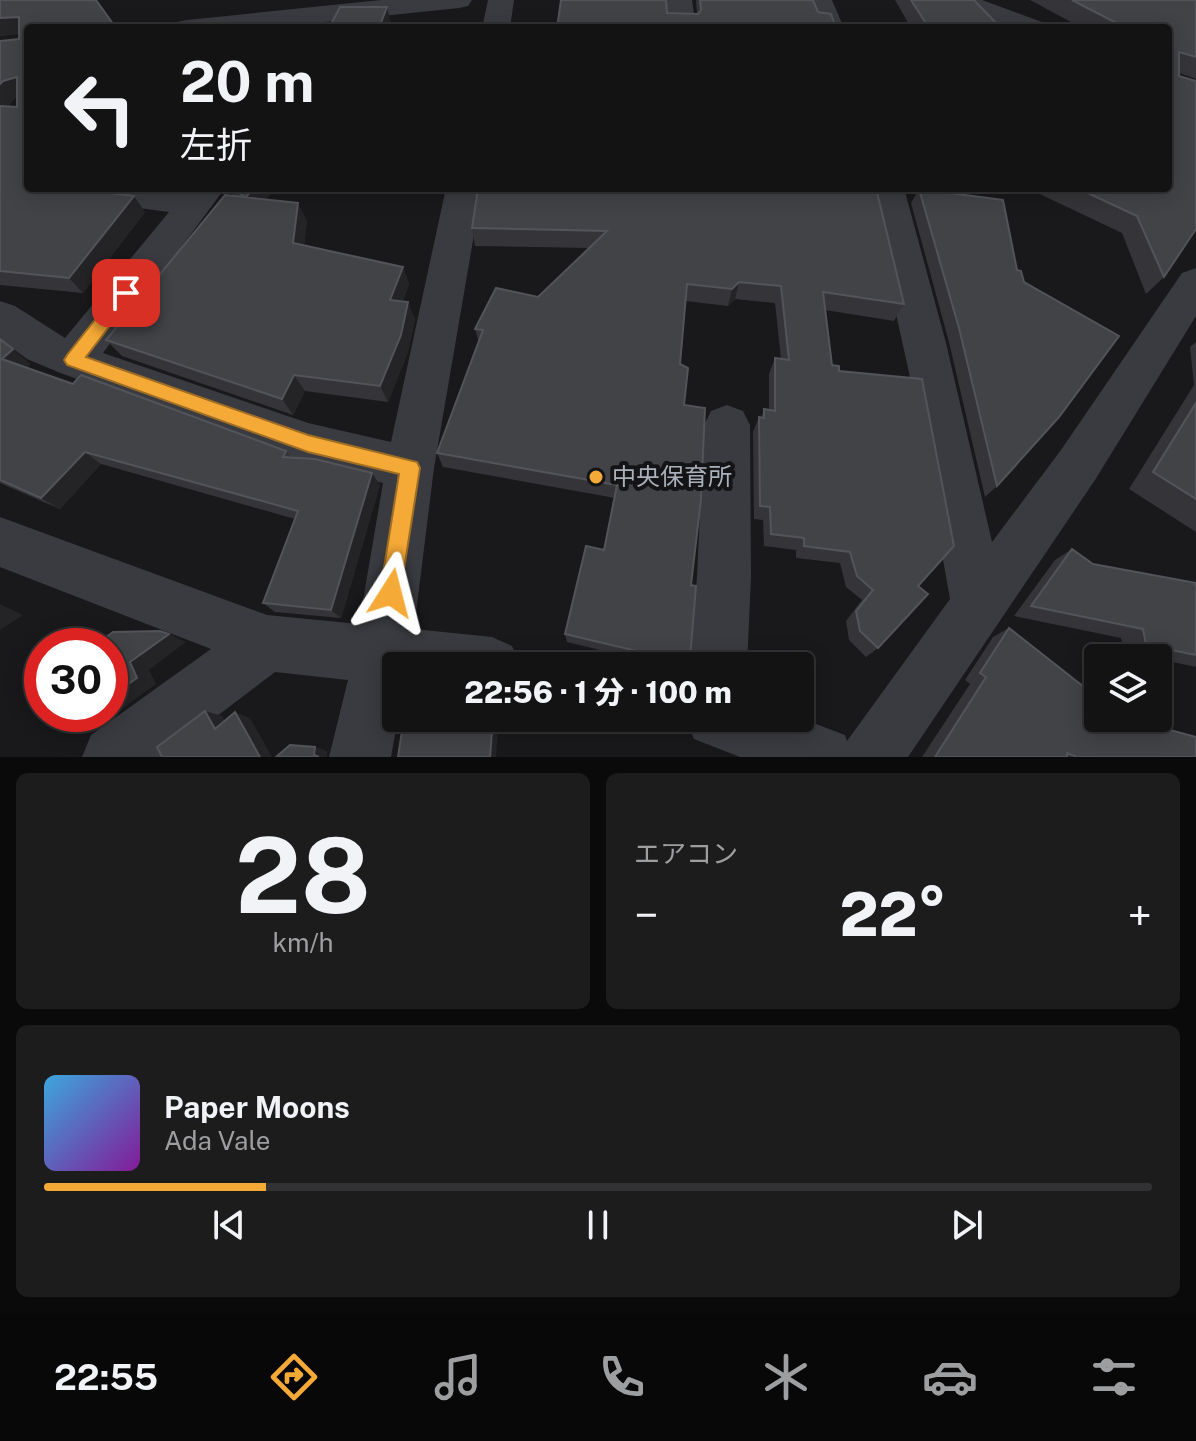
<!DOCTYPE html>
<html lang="ja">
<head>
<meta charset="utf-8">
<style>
  :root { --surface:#131314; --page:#1c1c1d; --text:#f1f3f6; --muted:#9d9ea0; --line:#323234; --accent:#f5a937 }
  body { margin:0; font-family:"Public Sans","Noto Sans JP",sans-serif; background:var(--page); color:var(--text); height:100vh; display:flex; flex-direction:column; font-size:30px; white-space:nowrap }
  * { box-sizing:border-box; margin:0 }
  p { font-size:26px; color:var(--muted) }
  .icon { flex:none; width:44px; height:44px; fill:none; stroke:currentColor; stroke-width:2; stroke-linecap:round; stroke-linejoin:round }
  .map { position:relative; height:757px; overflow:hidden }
  .side { display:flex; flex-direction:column; gap:16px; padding:16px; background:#0a0a0b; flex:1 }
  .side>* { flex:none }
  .top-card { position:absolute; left:24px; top:24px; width:1148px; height:168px; border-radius:8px; box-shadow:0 4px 20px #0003,0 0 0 2px var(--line); background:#131314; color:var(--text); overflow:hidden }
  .tools { position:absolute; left:1084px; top:644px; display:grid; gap:16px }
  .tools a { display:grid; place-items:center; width:88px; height:88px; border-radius:8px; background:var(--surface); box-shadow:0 4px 20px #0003,0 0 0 2px var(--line); font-size:40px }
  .speed { position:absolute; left:24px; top:628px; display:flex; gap:16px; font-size:40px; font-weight:700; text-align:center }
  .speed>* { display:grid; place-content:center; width:104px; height:104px; border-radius:50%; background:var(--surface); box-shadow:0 4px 20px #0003,0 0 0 2px var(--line); line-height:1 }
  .speed .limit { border:12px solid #d22; background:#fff; color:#111 }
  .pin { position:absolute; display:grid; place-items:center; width:68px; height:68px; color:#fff; margin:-34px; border-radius:16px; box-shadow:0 4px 12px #0006 }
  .me { position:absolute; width:88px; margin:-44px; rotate:9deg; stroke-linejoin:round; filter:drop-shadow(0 0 6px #0008) }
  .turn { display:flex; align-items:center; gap:28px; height:168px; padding:0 24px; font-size:36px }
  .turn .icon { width:104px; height:104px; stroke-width:2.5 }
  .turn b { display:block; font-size:56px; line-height:68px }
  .big { font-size:60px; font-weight:800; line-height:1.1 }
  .side .tile { flex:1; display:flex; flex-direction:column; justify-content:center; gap:12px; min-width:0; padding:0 28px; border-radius:12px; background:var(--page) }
  .side .dial { align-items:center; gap:0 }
  .dial b { font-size:104px; line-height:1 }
  .song { display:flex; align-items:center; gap:24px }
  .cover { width:96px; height:96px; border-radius:12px; background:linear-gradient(135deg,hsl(200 70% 55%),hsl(290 70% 35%)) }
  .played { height:8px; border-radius:4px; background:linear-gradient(90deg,var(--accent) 20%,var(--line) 20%) }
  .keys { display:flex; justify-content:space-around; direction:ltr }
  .heat { display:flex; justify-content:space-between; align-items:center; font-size:44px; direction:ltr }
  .side .tiles { flex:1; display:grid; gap:16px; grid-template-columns:1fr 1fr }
  .tile:last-child { grid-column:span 2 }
  .trip { position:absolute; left:382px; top:652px; width:432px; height:80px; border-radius:8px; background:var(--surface); box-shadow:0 4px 20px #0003,0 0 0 2px var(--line); font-weight:800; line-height:80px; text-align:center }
  .tab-bar { display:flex; height:128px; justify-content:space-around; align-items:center; background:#080808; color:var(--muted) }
  .tab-bar .icon { width:56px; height:56px }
  .tab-bar .active { color:var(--accent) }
  .tab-bar b { font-size:36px; color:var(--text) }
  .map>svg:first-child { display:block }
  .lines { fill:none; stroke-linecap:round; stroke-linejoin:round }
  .minor { fill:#3a3b40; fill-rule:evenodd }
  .wall { fill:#353539; fill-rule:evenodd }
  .shaded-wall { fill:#242427 }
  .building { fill:#424347; stroke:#525459; stroke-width:2 }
  .route { fill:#f5a937; stroke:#9f6e24; stroke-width:2 }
  .poi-dot { fill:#f5a937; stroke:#141416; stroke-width:3 }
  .labels { text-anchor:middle; stroke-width:8; stroke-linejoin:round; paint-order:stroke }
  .poi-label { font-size:24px; fill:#abb1bb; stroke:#141416; text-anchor:start }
</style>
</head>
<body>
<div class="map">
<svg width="1196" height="757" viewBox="0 0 1196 757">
  <rect width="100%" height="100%" fill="#19191b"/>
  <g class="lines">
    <!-- minor -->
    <path class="minor" d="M381,0H472L468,6L459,8L267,28H173L177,22L187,20Z
      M488,0H514L510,28H482Z
      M666,0H692L696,28H668Z
      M806,0H832L844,28H816Z
      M944,0H982L1042,22L1046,28H1007L948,6Z
      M101,188H225L103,353L308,423L391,442L446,188H482L434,468L414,629L492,637L512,646L521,666H396L398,718L391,757H329L348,680L275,672L163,757H82L91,735L211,649L0,567V517L267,615L359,624L383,483L308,465L58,372L27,359L0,339V301L15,306L65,338L169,212L101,203L96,195Z
      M868,188H904L946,343L992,542L1061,450L1182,273L1196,268V316L1095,480L908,757H740L694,739L685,718H800L845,735L847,741L950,599L914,395Z
      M727,405L743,411L750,425L751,577L747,666H689L697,577L704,425L711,411Z"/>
  </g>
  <!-- wall -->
  <path class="wall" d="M0,0H96L28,188H97L96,191L145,212L83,293L0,285V41L19,39V34L0,36ZM16,97H17V107L8,106Z
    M696,0H813L818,12L836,28L667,13L697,14Z
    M895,0H974L1001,28H911Z
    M1030,0H1196V79L1179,73L1164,277L1146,294L1122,233L1027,188H1168V28H1082Z
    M226,188H275L266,199L307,221L304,245L403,267L409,284L403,301L415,319L408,352L388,402L305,391L293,415L122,356L106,340L234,196Z
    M478,188L904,304L894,321L825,310L832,365L839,371L918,586L878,648L866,657L849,640L846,621L862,600L846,587L840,563L796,558V550L764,546L763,520L754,519L753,432L759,417L761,418L764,409L769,410V374L775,358L781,359L775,303L735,299L728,306L686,301L680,364L684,405L691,585L690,658L700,666H665L567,642L565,634L604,550L615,498L443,467L437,453L479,343L475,329L538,297L589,248L475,246L472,228Z
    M919,189L1003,200L997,486L985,497L949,342L911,203Z
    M0,339L30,364L26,368L73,384L286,451L291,457L380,485L341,618L275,612L263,603L295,519L101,464L60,509L0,483Z
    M1196,342V532L1129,489L1194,385L1190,347Z
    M1072,549L1093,564L1196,586V667L1158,659V658H1151L1124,653L1121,638L1014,616L1055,560Z
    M1009,628L1098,718L1196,757H922L970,684L965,680L993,637Z"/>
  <!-- shaded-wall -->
  <path class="shaded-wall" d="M387,7L391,23L390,28H379Z
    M19,17L28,33L0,36V18Z
    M17,77L28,94L16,97L2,113H0V84L3,81Z
    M254,188H275L254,215L245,198Z
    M134,196L145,212L83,293L69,278Z
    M298,203L307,221L302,261L293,243Z
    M403,267L409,284L397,317L390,300Z
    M739,282L735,299L728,306L732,289Z
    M408,302L415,319L408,352L388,402L380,386Z
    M13,349L30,364L20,374L2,359Z
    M294,375L305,391L293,415L282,399Z
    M85,452L101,464L60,509L41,498Z
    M372,473L380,485L341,618L331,610Z
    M0,604L23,615L0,630Z
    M169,634L186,642L149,670L156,684L108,719L89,714H110V697L130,662Z
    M205,711L222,716L231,733L215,729Z
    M235,712L250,718L272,757H260Z
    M493,718H499L496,757H490Z
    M315,747L327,751V757H319L314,755Z"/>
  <!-- building -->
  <path class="building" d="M0,0H96L116,28H28V188H87L88,190L134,196L69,278L0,271V106L17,107V77L3,81L0,84V41L19,39V17L0,18Z
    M561,0H666L667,13L698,14L701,10L700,0H813L818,12L831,14L836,28H557Z
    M911,0H974L1001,28H929Z
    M1072,0H1196V57L1179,52V76L1196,81V229L1164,277L1137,216L1077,188H1168V51H1171L1168,50V28H1126Z
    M340,7H387L379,28H329Z
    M234,188H254L246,197H244Z
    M478,188H876L904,304L823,292L832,365L839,366V371L922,379L954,546L918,586L928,594L878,648L860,631L856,611L873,590L857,576L850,552L804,546V538L771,534L770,507L760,506L759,417L764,418V409L775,411V358L789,360L781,286L739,282L732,289L687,284L680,364L688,368L684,405L705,408L701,499L691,585L696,586L690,658L700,661V666L565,634L586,546L604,550L617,485L437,453L483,330L475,329L496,288L538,297L607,231L472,228Z
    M919,189L1003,200L1017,270L1021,271L1024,282L1119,336L1059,417L997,486L959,328Z
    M225,195L298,203L293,243L403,267L390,300L408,302L401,335L380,386L294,375L282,399L106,340Z
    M0,339L13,349L2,359L73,384L81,375L286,451L283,457L315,459L372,473L331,610L263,603L298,511L85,452L41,498L0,480Z
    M1196,403V499L1153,472Z
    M1072,549L1093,564L1196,583L1195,585L1196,586V655L1146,645L1143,629L1031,606Z
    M1009,628L1098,698V718H1126L1196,737V757H1077L1067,753V757H935L986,677L980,673Z
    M160,631L169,634L130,662L137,678L110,697V646H95L113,632Z
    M205,711L215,729L235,712L260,757H162L157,747Z
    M404,718H493L490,757H398Z
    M290,745L315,747L314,755L319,757H276Z"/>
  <!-- route -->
  <path class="route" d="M126,286L132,288L134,293L132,297L86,357L308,435L417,462L420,468L399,601L391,604L383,601L380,593L399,474L308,452L67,365L64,360L67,355L120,288Z"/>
  <!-- markers -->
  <circle class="poi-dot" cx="596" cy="477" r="8"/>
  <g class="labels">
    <!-- poi labels -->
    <g class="poi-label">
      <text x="612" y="485">中央保育所</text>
    </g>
  </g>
</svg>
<div class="tools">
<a><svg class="icon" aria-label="layers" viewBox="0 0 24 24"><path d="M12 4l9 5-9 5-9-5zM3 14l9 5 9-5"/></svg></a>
</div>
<div class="speed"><div class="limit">30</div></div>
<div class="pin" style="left:126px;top:293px;background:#d93025"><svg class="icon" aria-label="arrive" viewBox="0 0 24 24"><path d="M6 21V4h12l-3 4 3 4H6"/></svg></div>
<svg class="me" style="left:391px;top:593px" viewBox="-20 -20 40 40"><path d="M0-17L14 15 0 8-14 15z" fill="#f5a937" stroke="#fff" stroke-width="4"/></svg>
<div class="trip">22:56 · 1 分 · 100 m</div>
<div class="top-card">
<div class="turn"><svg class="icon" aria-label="left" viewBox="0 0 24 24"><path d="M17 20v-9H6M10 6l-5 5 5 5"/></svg><div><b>20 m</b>左折</div></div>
</div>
</div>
<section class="side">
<div class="tiles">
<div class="tile dial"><b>28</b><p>km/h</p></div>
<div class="tile"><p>エアコン</p>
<div class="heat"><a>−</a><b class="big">22°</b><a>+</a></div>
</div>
<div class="tile">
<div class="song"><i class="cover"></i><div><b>Paper Moons</b><p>Ada Vale</p></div></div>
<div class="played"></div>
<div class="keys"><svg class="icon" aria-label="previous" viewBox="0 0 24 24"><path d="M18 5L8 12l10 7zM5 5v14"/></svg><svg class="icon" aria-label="pause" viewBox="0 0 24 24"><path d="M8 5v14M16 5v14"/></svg><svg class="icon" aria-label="next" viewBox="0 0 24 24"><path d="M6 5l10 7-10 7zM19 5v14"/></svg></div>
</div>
</div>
</section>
<nav class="tab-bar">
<b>22:55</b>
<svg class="icon active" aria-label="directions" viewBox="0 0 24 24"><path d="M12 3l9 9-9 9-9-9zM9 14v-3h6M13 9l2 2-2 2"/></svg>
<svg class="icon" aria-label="music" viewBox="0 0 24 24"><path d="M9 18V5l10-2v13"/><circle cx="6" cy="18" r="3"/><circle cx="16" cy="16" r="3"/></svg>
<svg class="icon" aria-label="phone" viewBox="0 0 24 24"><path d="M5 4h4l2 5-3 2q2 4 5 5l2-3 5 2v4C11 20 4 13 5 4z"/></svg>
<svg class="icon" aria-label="climate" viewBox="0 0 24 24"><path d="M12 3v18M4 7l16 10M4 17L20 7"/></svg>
<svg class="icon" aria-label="car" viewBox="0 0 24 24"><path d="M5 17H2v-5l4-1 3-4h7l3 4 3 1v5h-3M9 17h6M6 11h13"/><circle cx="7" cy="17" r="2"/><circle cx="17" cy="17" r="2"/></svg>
<svg class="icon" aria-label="filters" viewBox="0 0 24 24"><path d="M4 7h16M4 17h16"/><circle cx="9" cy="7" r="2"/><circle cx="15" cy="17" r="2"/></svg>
</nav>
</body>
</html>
